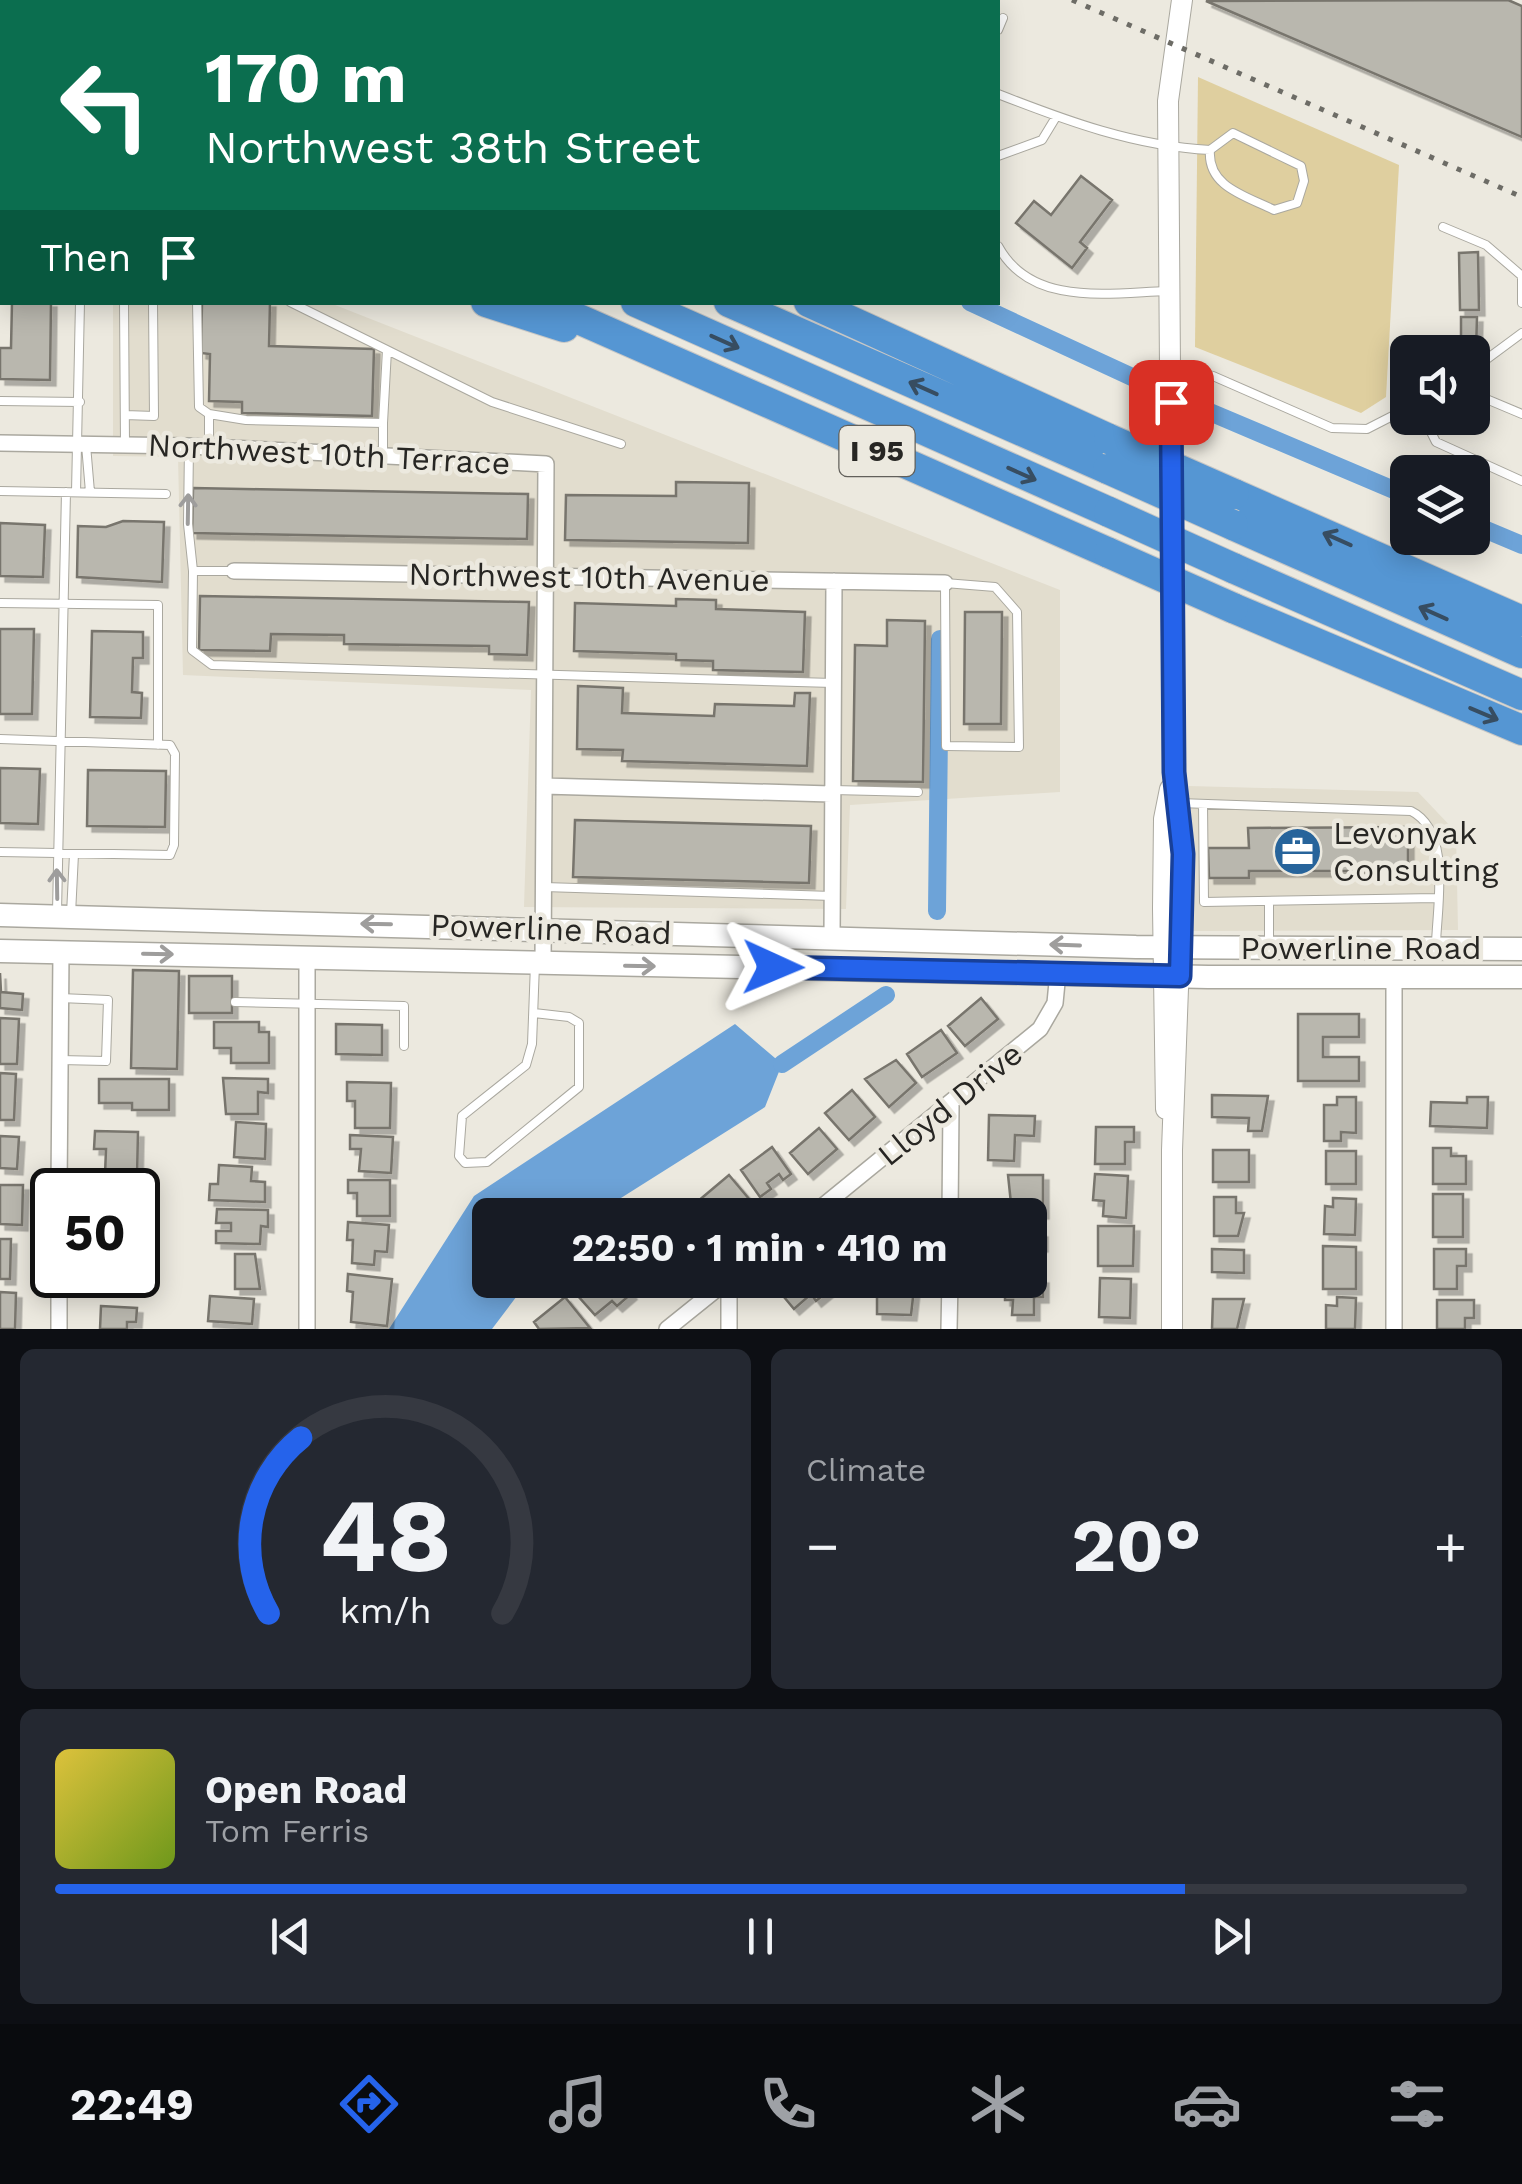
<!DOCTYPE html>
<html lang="en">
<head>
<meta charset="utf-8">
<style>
  :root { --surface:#171b24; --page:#242831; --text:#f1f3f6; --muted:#9ea1a6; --line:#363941; --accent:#2563eb }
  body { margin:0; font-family:"Work Sans",sans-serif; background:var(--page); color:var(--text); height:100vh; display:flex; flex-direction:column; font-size:38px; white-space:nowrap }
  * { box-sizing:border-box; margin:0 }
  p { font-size:32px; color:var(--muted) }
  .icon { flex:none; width:55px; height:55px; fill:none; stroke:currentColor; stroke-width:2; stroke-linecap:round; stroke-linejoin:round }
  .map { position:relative; height:1329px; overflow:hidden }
  .panel { display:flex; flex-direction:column; gap:20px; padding:20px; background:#0d0f14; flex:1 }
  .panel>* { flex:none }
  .guide { position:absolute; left:0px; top:0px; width:1000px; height:305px; box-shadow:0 5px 25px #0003; background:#0b6e4f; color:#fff; overflow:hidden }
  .tools { position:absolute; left:1390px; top:335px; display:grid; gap:20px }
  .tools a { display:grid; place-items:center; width:100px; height:100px; border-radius:15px; background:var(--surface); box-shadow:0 5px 25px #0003; font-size:50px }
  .speed { position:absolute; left:30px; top:1168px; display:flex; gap:20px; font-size:50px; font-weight:700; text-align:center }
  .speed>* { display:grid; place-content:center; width:130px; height:130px; border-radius:50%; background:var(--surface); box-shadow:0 5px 25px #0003; line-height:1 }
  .speed .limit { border:5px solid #111; border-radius:15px; background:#fff; color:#111 }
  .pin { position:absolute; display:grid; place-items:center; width:85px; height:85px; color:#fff; margin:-42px; border-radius:20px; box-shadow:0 5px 15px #0006 }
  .me { position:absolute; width:110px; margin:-55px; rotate:91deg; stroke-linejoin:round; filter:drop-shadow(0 0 8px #0008) }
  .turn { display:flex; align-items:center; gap:35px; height:210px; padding:0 40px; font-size:45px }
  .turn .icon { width:130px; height:130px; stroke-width:2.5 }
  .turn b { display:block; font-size:70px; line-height:85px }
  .then { display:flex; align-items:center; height:95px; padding:0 40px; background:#0003; gap:20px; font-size:38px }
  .big { font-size:75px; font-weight:700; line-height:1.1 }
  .panel .tile { flex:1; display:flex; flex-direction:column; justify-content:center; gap:15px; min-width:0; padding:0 35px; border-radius:15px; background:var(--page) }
  .panel .dial { align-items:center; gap:0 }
  .dial svg { height:260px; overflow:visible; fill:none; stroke:var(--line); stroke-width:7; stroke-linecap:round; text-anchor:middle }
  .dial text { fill:var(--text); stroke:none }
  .song { display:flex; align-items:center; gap:30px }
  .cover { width:120px; height:120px; border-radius:15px; background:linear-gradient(135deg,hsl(50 70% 55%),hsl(80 70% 35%)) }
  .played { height:10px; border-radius:5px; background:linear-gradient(90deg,var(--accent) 80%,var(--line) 80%) }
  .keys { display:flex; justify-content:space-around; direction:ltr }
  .heat { display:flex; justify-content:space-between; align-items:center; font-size:55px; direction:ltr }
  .panel .tiles { flex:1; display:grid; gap:20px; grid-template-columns:1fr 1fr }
  .tile:last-child { grid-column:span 2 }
  .trip { position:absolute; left:472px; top:1198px; width:575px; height:100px; border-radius:15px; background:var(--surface); box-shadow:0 5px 25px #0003; font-weight:700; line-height:100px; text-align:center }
  .tab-bar { display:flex; height:160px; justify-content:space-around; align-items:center; background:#090b0e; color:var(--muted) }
  .tab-bar .icon { width:70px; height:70px }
  .tab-bar .active { color:var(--accent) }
  .tab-bar b { font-size:45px; color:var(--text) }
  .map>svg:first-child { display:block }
  .built { fill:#e2ddce }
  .green { fill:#dfcf9f }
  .water { fill:#6da3d8 }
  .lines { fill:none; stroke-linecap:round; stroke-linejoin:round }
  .canal { stroke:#6da3d8; stroke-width:18 }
  .building { fill:#b9b7ae; stroke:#78756d; stroke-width:2.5; filter:url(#shadow) }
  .service-casing { stroke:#aaa89f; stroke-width:10 }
  .minor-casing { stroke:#aaa89f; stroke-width:18 }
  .tertiary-casing { stroke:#aaa89f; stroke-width:22 }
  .secondary-casing { stroke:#aaa89f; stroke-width:25 }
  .motorway-casing { stroke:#c7c7c6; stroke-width:32 }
  .service { stroke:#fff; stroke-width:8 }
  .minor { stroke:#fff; stroke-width:15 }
  .tertiary { stroke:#fff; stroke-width:20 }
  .secondary { stroke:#fff; stroke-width:22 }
  .motorway { stroke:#5596d3; stroke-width:30 }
  .rail { stroke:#6d6c66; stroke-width:5; stroke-dasharray:5 10; stroke-linecap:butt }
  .motorway-bridge-casing { stroke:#c7c7c6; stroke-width:32; stroke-linecap:butt }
  .motorway-bridge { stroke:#5596d3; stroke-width:30 }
  .oneway { stroke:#374d61 }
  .oneway2 { stroke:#9e9d9c }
  .route-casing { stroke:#184099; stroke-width:25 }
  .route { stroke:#2563eb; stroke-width:18 }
  .labels { text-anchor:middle; stroke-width:9; stroke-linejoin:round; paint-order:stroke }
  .shield { fill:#ece9df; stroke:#62605b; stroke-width:2.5 }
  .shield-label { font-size:30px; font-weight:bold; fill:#272623 }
  .street-label { font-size:32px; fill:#272623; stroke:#ece9df }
  .poi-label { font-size:32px; fill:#272623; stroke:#ece9df; text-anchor:start }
</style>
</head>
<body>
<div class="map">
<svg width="1522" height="1329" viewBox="0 0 1522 1329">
  <defs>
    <filter id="shadow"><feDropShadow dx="5.5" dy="5.5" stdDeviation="0" flood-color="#0004"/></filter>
  </defs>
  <rect width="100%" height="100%" fill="#ece9df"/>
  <!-- built -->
  <path class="built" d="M113,303H330L1060,590V792L850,805L846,909L524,907L531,690L183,675L178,457L113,456Z
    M1189,786L1418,792L1456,832L1458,930L1191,931Z"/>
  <!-- green -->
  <path class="green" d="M1198,77L1399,165L1386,397L1361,413L1195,347Z"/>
  <!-- water -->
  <path class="water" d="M735,1024L782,1064L765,1107L594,1215H490V1280H529L492,1329H389L474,1196Z"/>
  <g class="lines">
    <!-- canal -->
    <path class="canal" d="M970,302L1132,377
      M1205,410L1408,496
      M1472,524L1522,545
      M937,911L940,639
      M782,1064L886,995"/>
  </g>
  <!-- building -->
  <path class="building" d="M824,0H954L960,2H829Z
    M1508,0L1522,6V137L1206,1Z
    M1081,176L1112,200L1080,242L1087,248L1072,268L1016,223L1034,201L1051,215Z
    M1478,252L1479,310H1460L1459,253Z
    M12,302H51L50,380L0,379V348H11Z
    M202,302H270L269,346L374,349L372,416L242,413V402L209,401L210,354L201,353Z
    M1461,317H1477L1476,352H1461Z
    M676,482L749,483L748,543L565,540L566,495L676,496Z
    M193,488L528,494L527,539L192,533Z
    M123,521L164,522L162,582L77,577L78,526L106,527Z
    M0,523L45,525L43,577L0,576Z
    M200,596L529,602L527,655L489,654V646L344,644V635L271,634L270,651L199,650Z
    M676,599L716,600V609L805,612L803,672L713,670V661L676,660V654L574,651L575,603L676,606Z
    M965,612H1002L1001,724H964Z
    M887,620L925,621L923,782L853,781L855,645L887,646Z
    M0,629H34L32,714H0Z
    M92,631L143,632V658H133L132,692L142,693L141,718L90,717Z
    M578,686L623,688L622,713L714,716L715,704L794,706L795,693H810L807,766L622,761L623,750L577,749Z
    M0,768L40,769L38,824L0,823Z
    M88,770L166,771L165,827L87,826Z
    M575,820L811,826L809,883L573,877Z
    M1408,827V871H1249V878H1209L1208,848H1249L1248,828Z
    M133,970L179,971L177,1069L131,1068Z
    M0,973L1,992L23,994L22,1010L0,1008Z
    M189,976H232V1013H189Z
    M981,998L998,1019L965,1046L948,1026Z
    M1298,1014H1359V1037H1323V1057H1359V1081H1298Z
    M0,1018L19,1019L17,1064H0Z
    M214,1022H259V1032H269V1063H231V1048H214Z
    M336,1024L382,1025V1055L336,1054Z
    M941,1030L957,1053L922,1077L907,1054Z
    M896,1060L916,1083L889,1107L865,1079Z
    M0,1073L16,1074L14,1120H0Z
    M223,1078L268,1079V1093L258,1092V1114H226Z
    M99,1079H169V1110H132V1103H99Z
    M347,1082L391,1083L390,1128H355V1101H347Z
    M852,1090L875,1117L849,1140L825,1113Z
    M1212,1095L1268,1096L1262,1131H1248L1249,1118L1212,1117Z
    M1337,1097H1356V1133L1341,1132V1141H1324V1105H1337Z
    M1467,1097H1488L1487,1128L1430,1126L1431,1102L1467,1103Z
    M989,1115L1035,1116L1034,1136L1015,1135L1014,1161L988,1160Z
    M236,1122L266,1124L265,1159L234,1157Z
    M1096,1127H1134V1142H1125V1164H1095Z
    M819,1128L837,1149L808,1174L790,1153Z
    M95,1131L138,1132L137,1176L105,1175L106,1149H94Z
    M350,1135L393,1137L391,1173L359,1171L361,1149H350Z
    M0,1136L19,1137L17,1169L0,1168Z
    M772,1147L791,1174L783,1180L779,1174L767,1183L771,1189L760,1197L741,1170Z
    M1433,1148H1451V1156H1466V1184H1433Z
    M1213,1150H1249V1182H1213Z
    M1326,1151H1356V1184H1326Z
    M219,1165L252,1167L251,1181L265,1182V1202L209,1200L210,1184H218Z
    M1095,1174L1128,1176L1126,1218L1103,1216L1104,1201L1093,1200Z
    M729,1175L755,1206L745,1214L738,1206L728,1215H707L697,1202Z
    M1008,1175H1043V1213H1012Z
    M348,1180H390V1216H357V1193H348Z
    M0,1185H23L22,1225L0,1224Z
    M109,1186L146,1187V1216H138V1190H109Z
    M1433,1194H1463V1237H1433Z
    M1214,1197H1236V1213H1244L1238,1236H1214Z
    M1333,1198L1356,1199L1355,1235L1324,1234L1325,1206L1333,1207Z
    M884,1200H916V1215H877L884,1213Z
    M217,1209L268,1210V1227L261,1226L260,1244L216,1243V1231H231V1223H216Z
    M348,1222L389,1225L387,1252L375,1251L374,1265L352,1263L353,1240H347Z
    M1030,1225L1034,1232H1042V1246H1034V1264H1030Z
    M1098,1226H1134L1133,1266H1098Z
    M0,1239H11L10,1279H0Z
    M138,1242L151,1243L150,1266L138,1265Z
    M1323,1246L1356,1247V1289H1323Z
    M1212,1249L1244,1250V1273L1212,1272Z
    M1434,1249H1466V1266H1457V1289H1434Z
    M235,1254H255L260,1289H235Z
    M348,1274L392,1279L387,1326L351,1322L353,1292L347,1291Z
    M1043,1278V1297H1034V1315H1012L1013,1300H1005V1280Z
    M1100,1278L1131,1279L1130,1318L1099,1317Z
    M618,1280L631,1294L617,1306L612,1301L595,1315L578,1296L595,1280Z
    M792,1280H835L838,1283L816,1301L811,1294L794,1309L779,1291Z
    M877,1280H915L911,1315L877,1314Z
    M0,1292L16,1293L15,1329H0Z
    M210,1296L254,1299L252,1324L208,1321Z
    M565,1297L590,1328L539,1329L534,1322Z
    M1337,1297L1356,1298L1355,1329H1326V1305L1337,1306Z
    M1213,1299H1244L1237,1329H1212Z
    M1437,1300H1474V1318H1465V1329H1437Z
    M101,1306L137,1308L136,1322H127V1329H100Z"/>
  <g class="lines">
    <defs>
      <path id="service" d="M998,30L1003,18
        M998,94C1067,121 1134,146 1210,150
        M1233,133L1301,166L1304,181L1297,203L1274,210C1246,196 1207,187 1210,150Z
        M998,156L1042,140L1056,117
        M0,213H2
        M1443,227L1486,245L1522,276V303
        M998,246C1031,307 1109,293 1166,291
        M124,302L125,445
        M197,302L199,407L209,414V447
        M290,302L387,350L383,423
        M387,350L492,402L621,444
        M1171,366L1213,376L1332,428L1367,429L1408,408
        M1472,370L1522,333
        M1472,393L1522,414
        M0,401L80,402
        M209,414L246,420L383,423V454
        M125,415L154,416L153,302
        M1424,418L1436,442L1522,481
        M86,445L90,492
        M189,446L188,524L193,571
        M0,491L166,494
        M76,492L80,302
        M233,571H193L192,650L212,665L833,683
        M945,583L995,587L1017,612L1019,747L946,746Z
        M0,603L158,605V745
        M0,739L170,745L175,754L174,845L170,855L0,852
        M833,790L918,792
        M1179,803L1411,811C1452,831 1437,906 1436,944
        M1203,804L1204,902L1436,898
        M544,887L832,896
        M1269,903V943
        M57,912L66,492
        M71,914L74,854
        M235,1002L404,1006V1046
        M534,1013L569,1017L579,1023V1087L487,1162L465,1163L459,1156L462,1116L526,1065L532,1044L535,964
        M60,1060L106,1061L108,1000L60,998"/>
      <path id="minor" d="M0,443L189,446L546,464L543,964
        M234,571L945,583
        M544,786L831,794
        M832,939L834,581
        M59,1190L61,952
        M812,1215L1040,1029L1055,1003L1058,972
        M950,1215L951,1106
        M59,1329V1275
        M307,1329V957
        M667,1329L728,1280
        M729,1329V1280
        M949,1329L950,1280
        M1394,1329V977"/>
      <path id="tertiary" d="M1166,1109L1163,908L1164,819L1170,789
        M1172,1329V1150L1183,854L1173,772L1168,101L1182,0"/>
      <path id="secondary" d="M0,915L1136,947L1522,949
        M0,951L1208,977H1522"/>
      <path id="motorway" d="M42,0L48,2
        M83,0L87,2
        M134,0L139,2
        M215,0L220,2
        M0,23L2,24
        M0,64L2,65
        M0,143H2
        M486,302L564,327
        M540,302L1109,553
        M636,302L1109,512
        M729,302L1108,469
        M809,302L1109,439
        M1234,494L1522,621
        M1233,525L1522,653
        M1233,568L1522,695
        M1233,608L1522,730"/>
    </defs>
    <!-- service casing -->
    <use href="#service" class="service-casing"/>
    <!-- minor casing -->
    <use href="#minor" class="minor-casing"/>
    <!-- tertiary casing -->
    <use href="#tertiary" class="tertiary-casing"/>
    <!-- secondary casing -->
    <use href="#secondary" class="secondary-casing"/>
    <!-- motorway casing -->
    <use href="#motorway" class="motorway-casing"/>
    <!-- service -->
    <use href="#service" class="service"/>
    <!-- minor -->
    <use href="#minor" class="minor"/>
    <!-- tertiary -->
    <use href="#tertiary" class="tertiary"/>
    <!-- secondary -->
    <use href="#secondary" class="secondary"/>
    <!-- motorway -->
    <use href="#motorway" class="motorway"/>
    <!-- rail -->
    <path class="rail" d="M1072,0L1522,197"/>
    <defs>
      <path id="motorway-bridge" d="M1109,439L1234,494
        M1108,469L1233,525
        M1109,512L1233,568
        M1109,553L1233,608"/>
    </defs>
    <!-- motorway-bridge casing -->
    <use href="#motorway-bridge" class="motorway-bridge-casing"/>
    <!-- motorway-bridge -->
    <use href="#motorway-bridge" class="motorway-bridge"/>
  </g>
  <!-- one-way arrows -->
  <defs><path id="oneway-shaft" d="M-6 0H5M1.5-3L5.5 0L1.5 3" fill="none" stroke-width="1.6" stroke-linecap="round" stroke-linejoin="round" transform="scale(2.5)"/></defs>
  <g class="oneway">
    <use href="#oneway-shaft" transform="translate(725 342) rotate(24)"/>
    <use href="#oneway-shaft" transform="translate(923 388) rotate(-156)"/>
    <use href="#oneway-shaft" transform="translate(1022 474) rotate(24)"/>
    <use href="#oneway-shaft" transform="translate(1337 539) rotate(-156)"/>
    <use href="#oneway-shaft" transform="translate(1433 613) rotate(-156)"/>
    <use href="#oneway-shaft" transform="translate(1484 714) rotate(23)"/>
  </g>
  <g class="oneway2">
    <use href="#oneway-shaft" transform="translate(188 509) rotate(-89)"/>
    <use href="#oneway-shaft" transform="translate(57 884) rotate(-91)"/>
    <use href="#oneway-shaft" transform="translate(376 924) rotate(-179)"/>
    <use href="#oneway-shaft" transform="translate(1065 945) rotate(-178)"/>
    <use href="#oneway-shaft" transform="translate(158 954) rotate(1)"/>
    <use href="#oneway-shaft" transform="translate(640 966) rotate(1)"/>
  </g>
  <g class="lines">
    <defs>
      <path id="route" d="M773,967L1180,976L1183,854L1174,772L1171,402"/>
    </defs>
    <!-- route casing -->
    <use href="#route" class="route-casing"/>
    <!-- route -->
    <use href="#route" class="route"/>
  </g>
  <!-- icons -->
  <defs>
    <symbol id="office-disc" viewBox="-11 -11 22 22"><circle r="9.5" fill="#27649b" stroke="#ece9df"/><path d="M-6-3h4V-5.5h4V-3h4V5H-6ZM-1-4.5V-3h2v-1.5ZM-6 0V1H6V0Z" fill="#fff"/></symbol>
  </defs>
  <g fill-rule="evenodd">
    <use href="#office-disc" x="1270" y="824" width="55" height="55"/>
  </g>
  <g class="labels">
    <!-- shield labels -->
    <rect class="shield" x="839.5" y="426" width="75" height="50" rx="8"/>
    <g class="shield-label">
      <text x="877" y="461">I 95</text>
    </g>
    <!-- street labels -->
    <g class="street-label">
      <text transform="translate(329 454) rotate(3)" y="11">Northwest 10th Terrace</text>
      <text transform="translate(589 577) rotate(1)" y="11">Northwest 10th Avenue</text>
      <text transform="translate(551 929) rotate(2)" y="11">Powerline Road</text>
      <text x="1361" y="959">Powerline Road</text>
      <text transform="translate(950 1104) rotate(-39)" y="11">Lloyd Drive</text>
    </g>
    <!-- poi labels -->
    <g class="poi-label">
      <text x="1333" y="844">Levonyak<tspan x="1333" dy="37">Consulting</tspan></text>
    </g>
  </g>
</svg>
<div class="tools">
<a><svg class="icon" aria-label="sound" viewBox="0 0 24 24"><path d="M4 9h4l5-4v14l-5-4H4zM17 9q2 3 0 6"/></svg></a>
<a><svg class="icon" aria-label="layers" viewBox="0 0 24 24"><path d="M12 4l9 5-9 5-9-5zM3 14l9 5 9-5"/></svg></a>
</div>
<div class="speed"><div class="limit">50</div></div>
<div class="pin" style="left:1171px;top:402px;background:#d93025"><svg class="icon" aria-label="arrive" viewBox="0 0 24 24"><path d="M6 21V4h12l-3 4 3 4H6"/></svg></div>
<svg class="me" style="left:773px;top:967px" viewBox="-20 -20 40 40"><path d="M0-17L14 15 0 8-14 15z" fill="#2563eb" stroke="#fff" stroke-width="4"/></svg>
<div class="trip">22:50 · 1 min · 410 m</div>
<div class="guide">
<div class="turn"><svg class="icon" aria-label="left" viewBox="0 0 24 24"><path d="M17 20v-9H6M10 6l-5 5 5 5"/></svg><div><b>170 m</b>Northwest 38th Street</div></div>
<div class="then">Then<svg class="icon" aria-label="arrive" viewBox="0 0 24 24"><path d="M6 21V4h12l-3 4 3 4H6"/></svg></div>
</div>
</div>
<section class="panel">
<div class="tiles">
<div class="tile dial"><svg viewBox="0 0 100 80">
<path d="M14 69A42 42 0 1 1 86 69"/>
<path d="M14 69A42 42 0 0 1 24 15" stroke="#2563eb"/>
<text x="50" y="56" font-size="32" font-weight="700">48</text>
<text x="50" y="72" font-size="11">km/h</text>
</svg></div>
<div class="tile"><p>Climate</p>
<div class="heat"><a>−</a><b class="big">20°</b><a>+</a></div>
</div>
<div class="tile">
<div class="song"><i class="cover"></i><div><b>Open Road</b><p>Tom Ferris</p></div></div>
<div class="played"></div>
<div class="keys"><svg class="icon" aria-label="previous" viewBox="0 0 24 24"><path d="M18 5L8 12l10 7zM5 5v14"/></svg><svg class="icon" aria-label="pause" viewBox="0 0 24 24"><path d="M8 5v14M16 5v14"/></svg><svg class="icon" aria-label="next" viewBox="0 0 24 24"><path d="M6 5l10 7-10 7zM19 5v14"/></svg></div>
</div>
</div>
</section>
<nav class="tab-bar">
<b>22:49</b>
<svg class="icon active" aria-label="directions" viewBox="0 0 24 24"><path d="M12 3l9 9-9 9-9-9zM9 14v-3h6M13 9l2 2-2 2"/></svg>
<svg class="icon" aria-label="music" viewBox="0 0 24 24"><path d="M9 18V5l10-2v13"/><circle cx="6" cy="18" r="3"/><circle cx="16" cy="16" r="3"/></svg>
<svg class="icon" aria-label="phone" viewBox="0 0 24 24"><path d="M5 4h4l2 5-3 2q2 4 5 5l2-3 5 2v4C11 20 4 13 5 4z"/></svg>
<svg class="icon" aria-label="climate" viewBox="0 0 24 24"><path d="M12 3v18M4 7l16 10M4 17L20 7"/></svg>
<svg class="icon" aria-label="car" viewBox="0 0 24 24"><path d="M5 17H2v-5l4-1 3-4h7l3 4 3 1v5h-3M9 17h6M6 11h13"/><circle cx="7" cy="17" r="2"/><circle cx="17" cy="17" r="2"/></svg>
<svg class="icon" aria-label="filters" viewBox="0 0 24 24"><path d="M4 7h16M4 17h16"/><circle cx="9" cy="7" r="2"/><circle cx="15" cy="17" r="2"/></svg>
</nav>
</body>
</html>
